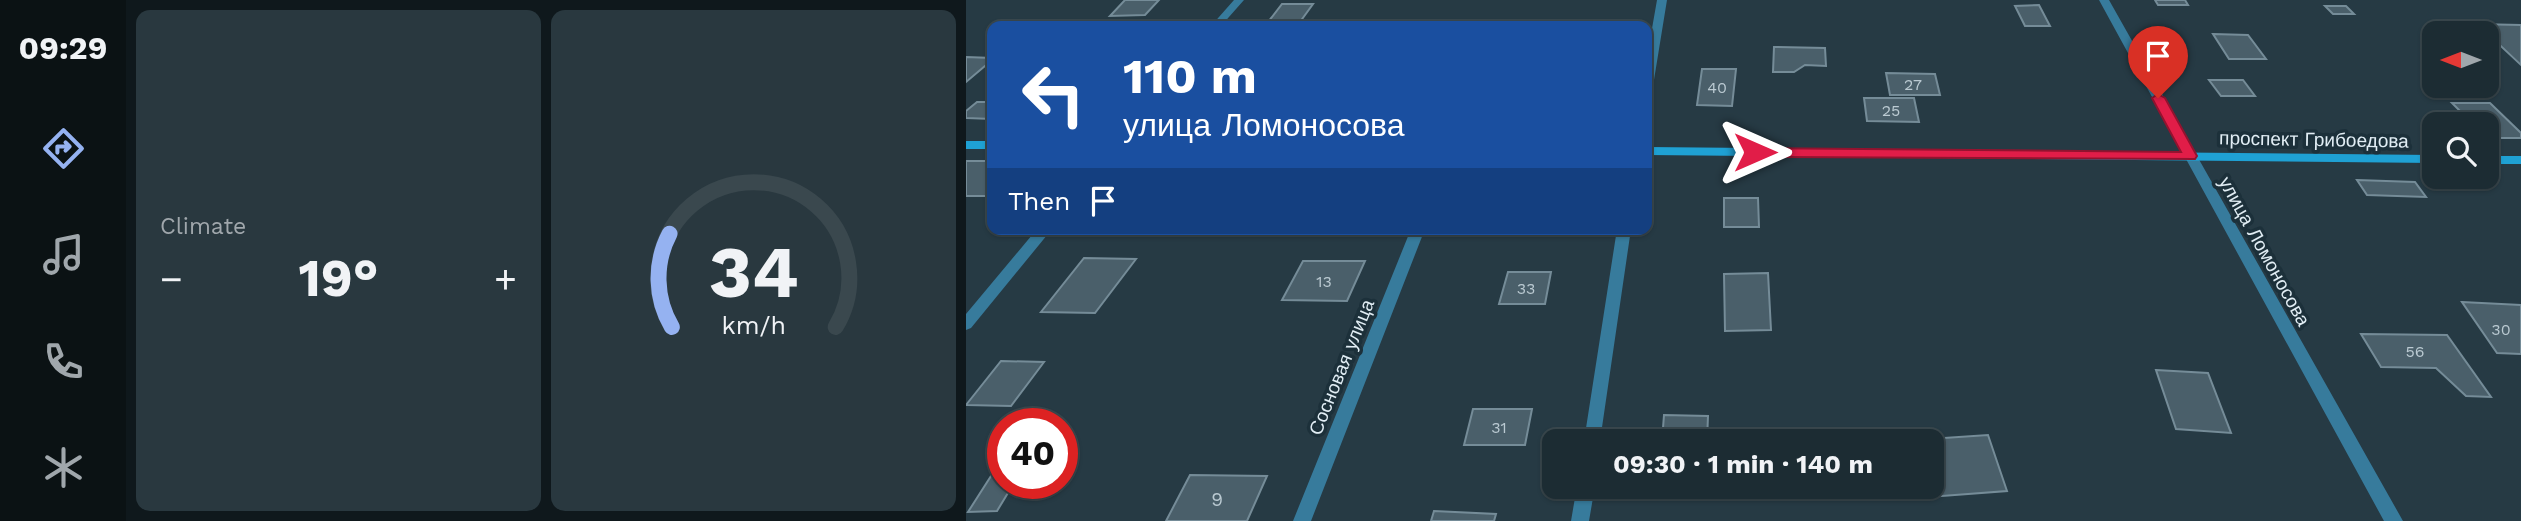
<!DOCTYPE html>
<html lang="en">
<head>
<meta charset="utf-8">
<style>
  :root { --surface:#1c2c33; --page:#29383f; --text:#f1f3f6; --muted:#a0a7ac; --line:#3a484e; --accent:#95b2f1 }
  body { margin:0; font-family:"Work Sans",sans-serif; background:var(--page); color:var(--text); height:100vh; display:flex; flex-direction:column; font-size:26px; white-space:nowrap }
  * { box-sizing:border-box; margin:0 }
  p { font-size:23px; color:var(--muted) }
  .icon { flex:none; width:38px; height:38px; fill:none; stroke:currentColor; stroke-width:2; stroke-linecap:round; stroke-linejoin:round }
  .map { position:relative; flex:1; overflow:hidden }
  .details { display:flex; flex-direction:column; gap:10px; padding:10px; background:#0f181c; width:840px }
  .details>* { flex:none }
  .top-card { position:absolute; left:21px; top:21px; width:665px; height:214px; border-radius:14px; box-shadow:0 2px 5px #0004,0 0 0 2px var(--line); background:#1a4fa0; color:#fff; overflow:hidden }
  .needle { width:46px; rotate:270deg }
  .controls { position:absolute; left:1456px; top:21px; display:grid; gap:14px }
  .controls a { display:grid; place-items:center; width:77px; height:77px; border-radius:14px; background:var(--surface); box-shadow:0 2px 5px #0004,0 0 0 2px var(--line); font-size:35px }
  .speed { position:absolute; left:21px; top:408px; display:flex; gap:14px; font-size:35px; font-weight:700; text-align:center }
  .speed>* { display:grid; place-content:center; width:91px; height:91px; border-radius:50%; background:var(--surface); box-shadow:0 2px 5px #0004,0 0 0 2px var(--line); line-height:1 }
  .speed .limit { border:10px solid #d22; background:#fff; color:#111 }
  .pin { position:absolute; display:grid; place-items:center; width:60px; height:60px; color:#fff; margin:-72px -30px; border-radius:50% 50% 50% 0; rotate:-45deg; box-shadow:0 0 7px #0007 }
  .pin .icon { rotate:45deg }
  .me { position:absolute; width:77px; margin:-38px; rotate:90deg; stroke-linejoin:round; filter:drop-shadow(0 0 5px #0008) }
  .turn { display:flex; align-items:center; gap:24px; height:147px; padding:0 21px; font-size:32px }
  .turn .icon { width:91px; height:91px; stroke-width:2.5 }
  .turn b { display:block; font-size:49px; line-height:60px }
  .then { display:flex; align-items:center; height:66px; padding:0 21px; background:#0003; gap:14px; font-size:26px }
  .big { font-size:52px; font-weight:700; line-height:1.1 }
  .details .tile { flex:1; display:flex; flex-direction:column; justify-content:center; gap:10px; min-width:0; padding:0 24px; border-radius:14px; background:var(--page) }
  .details .dial { align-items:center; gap:0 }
  .dial svg { height:182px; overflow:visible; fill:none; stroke:var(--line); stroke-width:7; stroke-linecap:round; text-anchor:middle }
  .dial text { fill:var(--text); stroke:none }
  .heat { display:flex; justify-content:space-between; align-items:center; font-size:38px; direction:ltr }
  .details .tiles { flex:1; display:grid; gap:10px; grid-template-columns:repeat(2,1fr) }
  .trip { position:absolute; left:576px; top:429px; width:402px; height:70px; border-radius:14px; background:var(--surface); box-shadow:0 2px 5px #0004,0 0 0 2px var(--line); font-weight:700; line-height:70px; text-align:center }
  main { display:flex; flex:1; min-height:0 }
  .tab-bar { display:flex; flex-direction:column; width:126px; justify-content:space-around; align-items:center; background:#0b1214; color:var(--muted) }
  .tab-bar .icon { width:49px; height:49px }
  .tab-bar .active { color:var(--accent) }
  .tab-bar b { font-size:32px; color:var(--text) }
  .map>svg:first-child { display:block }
  .building { fill:#4a5f6a; stroke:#758c98; stroke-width:2 }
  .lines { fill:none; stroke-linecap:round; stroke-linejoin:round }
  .street { fill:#377b9c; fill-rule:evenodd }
  .secondary { fill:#1fa1d4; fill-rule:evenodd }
  .route { fill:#e11d48; stroke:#92132f; stroke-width:2 }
  .labels { text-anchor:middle; stroke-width:7; stroke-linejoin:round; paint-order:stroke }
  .number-label { font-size:16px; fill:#bbcad2 }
  .street-label { font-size:19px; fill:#e1edf4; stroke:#1c303a }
  .near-number-label { font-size:19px; fill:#bbcad2 }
</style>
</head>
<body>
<main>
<nav class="tab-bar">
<b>09:29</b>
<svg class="icon active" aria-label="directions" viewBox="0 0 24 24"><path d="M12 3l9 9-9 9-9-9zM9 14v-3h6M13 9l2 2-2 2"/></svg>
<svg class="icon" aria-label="music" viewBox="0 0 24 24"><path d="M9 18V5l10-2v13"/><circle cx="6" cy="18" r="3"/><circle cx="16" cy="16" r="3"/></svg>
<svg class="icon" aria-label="phone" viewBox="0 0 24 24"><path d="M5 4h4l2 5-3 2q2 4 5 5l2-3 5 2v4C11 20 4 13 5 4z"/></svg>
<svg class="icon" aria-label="climate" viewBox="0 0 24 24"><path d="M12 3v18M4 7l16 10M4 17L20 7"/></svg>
</nav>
<section class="details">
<div class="tiles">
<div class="tile"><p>Climate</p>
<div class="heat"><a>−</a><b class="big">19°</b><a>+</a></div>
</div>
<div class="tile dial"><svg viewBox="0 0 100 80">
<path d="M14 69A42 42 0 1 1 86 69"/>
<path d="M14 69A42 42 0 0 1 13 28" stroke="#95b2f1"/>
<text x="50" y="56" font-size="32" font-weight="700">34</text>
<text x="50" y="72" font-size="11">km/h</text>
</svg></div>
</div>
</section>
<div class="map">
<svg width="1555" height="521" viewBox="0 0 1555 521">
  <rect width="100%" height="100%" fill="#263a44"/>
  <!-- building -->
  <path class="building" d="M159,0H193L179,15L144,16Z
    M1189,0H1219L1222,5H1192Z
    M316,4H347L331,26H299Z
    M1073,5L1084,26H1059L1049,6Z
    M1359,6H1380L1388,14H1367Z
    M1509,24L1555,25V65L1521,33Z
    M1247,34L1282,35L1300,59H1263Z
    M808,47L859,48L860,66L839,65L828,72H807Z
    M0,57L26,58V60L0,82Z
    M736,69H770L766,106L731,105Z
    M920,73L969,74L974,95H924Z
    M1243,80H1277L1289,96H1255Z
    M898,98H948L953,122L901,121Z
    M11,102H26V119L0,118V111Z
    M1486,103H1524L1555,133V138H1521V124H1507Z
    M0,161H26V196H0Z
    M1391,180L1449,182L1460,197L1401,195Z
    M758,198H792L793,227H758Z
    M356,229H416L415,232H355Z
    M118,258L170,259L129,313L75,312Z
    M337,261H399L381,301L316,300Z
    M542,272H585L579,304H533Z
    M802,273L805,330L759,331L758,274Z
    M1496,302L1555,305V354L1531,353Z
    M1395,334L1481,335L1525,397L1500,396L1470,368L1415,367Z
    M35,361L78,362L45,406L0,405Z
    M1190,370L1242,373L1265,433L1210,429Z
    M507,409H566L559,445H498Z
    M698,415L742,416L741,441H696Z
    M1022,435L1041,491L963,497L960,486H966V441L948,440Z
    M224,475L301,476L281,521H200Z
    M25,476H37V483H48L31,511L2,512Z
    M468,511L530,514L528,521H465Z"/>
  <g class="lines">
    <!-- street -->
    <path class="street" d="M268,0H278L255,26H245Z
      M691,0H701L687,86L681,89V57Z
      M1133,0H1143L1437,521H1418Z
      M71,229H86L5,328L0,330V314Z
      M445,229H459L345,521H327Z
      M651,229H665L634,441H618Z
      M611,486H629L623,521H605Z"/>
    <!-- secondary -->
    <path class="secondary" d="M0,141H26V149H0Z
      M681,147L1468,155V163L681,155Z
      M1521,156H1555V164H1521Z"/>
  </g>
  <!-- route -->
  <path class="route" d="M1192,94L1199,98L1231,156L1229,159L789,157L782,152L789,148L1215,152L1186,98Z"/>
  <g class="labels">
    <!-- number labels -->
    <g class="number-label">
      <text x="947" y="90">27</text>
      <text x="751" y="93">40</text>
      <text x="925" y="116">25</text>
      <text x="358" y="287">13</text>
      <text x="560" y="294">33</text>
      <text x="1535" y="335">30</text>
      <text x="1449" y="357">56</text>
      <text x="533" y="433">31</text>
    </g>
    <!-- street labels -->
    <g class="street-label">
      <text transform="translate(1348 139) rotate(1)" y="7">проспект Грибоедова</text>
      <text transform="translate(1299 251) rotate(61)" y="7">улица Ломоносова</text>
      <text transform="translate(375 367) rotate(-68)" y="7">Сосновая улица</text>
    </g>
    <!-- near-number labels -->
    <g class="near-number-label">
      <text x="251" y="506">9</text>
    </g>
  </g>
</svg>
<div class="controls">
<a><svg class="needle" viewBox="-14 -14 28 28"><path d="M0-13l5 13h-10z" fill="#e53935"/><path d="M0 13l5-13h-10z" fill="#a0a7ac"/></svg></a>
<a><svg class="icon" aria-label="search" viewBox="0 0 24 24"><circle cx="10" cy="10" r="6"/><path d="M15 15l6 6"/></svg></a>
</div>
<div class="speed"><div class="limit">40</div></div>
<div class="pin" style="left:1192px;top:98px;background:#d93025"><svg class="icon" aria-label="arrive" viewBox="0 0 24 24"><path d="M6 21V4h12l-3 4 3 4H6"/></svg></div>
<svg class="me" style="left:789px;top:152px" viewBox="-20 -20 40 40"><path d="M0-17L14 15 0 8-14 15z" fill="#e11d48" stroke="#fff" stroke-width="4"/></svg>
<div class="trip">09:30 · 1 min · 140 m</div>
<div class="top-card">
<div class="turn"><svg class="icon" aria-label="left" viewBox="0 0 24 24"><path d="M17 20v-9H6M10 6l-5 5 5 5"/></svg><div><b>110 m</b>улица Ломоносова</div></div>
<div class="then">Then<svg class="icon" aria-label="arrive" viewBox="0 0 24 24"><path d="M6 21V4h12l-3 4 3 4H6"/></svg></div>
</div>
</div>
</main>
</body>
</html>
